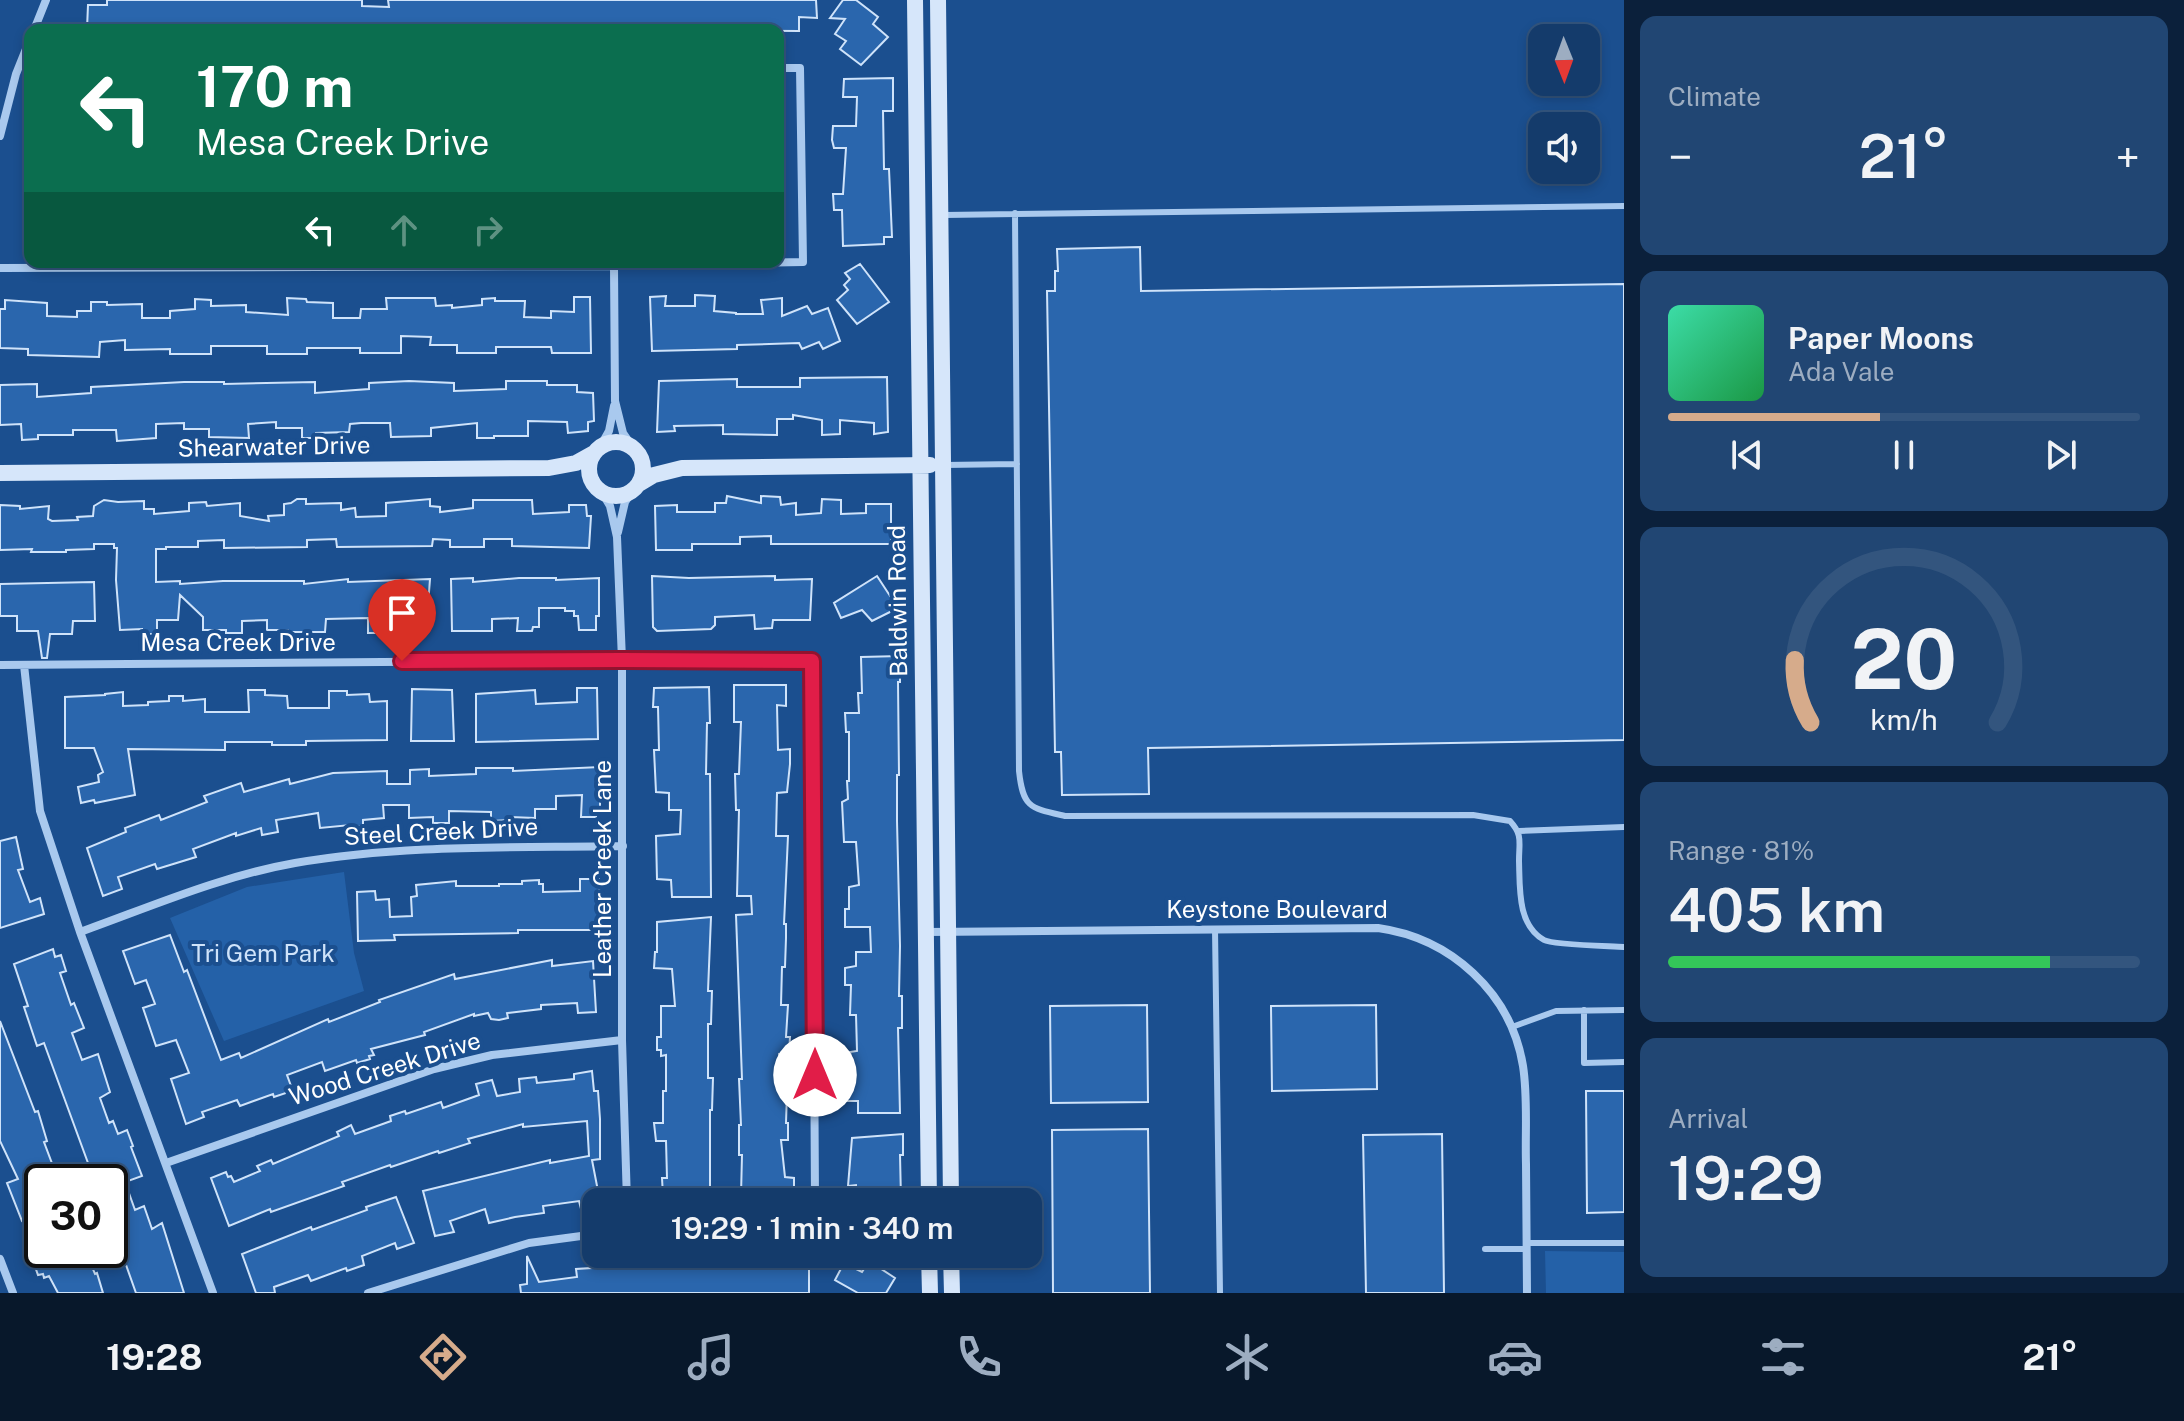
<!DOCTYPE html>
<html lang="en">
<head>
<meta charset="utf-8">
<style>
  :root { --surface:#143b6b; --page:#214673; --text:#f1f3f6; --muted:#9dadc1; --line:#33557e; --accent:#d6ab8b }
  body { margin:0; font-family:"Public Sans",sans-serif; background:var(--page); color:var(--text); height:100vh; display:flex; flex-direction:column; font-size:30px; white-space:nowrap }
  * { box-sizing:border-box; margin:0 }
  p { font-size:26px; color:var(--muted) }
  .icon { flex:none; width:44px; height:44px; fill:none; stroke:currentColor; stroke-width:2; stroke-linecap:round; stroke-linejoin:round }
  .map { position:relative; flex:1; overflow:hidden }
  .side { display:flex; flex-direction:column; gap:16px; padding:16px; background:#0b203b; width:560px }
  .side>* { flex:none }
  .banner { position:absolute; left:24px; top:24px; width:760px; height:244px; border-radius:16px; box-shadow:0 4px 12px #0003,0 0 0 2px var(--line); background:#0b6e4f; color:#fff; overflow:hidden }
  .needle { width:52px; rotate:179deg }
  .tools { position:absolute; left:1528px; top:24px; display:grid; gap:16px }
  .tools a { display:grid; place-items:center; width:72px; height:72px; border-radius:16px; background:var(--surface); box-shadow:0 4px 12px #0003,0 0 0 2px var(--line); font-size:40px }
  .speed { position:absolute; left:24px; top:1164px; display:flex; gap:16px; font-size:40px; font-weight:700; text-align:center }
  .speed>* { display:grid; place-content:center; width:104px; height:104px; border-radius:50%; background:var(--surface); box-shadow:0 4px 12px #0003,0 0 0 2px var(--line); line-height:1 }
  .speed .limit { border:4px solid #111; border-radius:12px; background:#fff; color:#111 }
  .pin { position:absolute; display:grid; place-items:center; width:68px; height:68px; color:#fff; margin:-82px -34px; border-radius:50% 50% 50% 0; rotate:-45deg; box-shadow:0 0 8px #0007 }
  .pin .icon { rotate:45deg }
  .me { position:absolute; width:88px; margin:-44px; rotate:0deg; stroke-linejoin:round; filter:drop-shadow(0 0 6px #0008) }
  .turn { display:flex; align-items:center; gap:28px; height:168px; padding:0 40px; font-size:36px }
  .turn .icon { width:104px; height:104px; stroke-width:2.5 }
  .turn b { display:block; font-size:56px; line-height:68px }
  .lanes { display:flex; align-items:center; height:76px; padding:0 40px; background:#0003; justify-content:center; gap:40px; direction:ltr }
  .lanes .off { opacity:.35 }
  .big { font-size:60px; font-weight:600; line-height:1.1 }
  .side .card { flex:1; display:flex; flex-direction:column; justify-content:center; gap:12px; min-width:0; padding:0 28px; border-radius:16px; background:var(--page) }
  .side .dial { align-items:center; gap:0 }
  .dial svg { height:208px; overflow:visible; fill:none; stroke:var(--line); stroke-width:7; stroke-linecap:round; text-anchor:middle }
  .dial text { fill:var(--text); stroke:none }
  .song { display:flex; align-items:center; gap:24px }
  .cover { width:96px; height:96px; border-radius:12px; background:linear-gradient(135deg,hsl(160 70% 55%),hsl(140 70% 35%)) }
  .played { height:8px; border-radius:4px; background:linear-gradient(90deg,var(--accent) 45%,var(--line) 45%) }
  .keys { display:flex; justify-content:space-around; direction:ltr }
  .heat { display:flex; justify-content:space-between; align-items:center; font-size:44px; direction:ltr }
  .charge { height:12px; border-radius:6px; background:linear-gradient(90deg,#34c759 81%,var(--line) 0) }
  .trip { position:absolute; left:582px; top:1188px; width:460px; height:80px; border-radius:16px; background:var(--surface); box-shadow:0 4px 12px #0003,0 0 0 2px var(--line); font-weight:600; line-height:80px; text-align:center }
  .tabs { display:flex; height:128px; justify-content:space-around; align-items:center; background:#08182b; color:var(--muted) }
  .tabs .icon { width:56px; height:56px }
  .tabs .on { color:var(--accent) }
  .tabs b { font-size:36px; color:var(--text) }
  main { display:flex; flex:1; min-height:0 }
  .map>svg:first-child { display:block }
  .green { fill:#2461a8 }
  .building { fill:#2a66ad; stroke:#cfe3fa; stroke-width:2 }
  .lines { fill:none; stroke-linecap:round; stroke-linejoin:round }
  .lane { stroke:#a9c9ee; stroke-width:6 }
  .street { stroke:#a9c9ee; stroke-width:8 }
  .secondary { stroke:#d6e6fa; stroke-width:16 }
  .route-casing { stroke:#92132f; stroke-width:20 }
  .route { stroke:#e11d48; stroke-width:14 }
  .labels { text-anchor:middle; stroke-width:8; stroke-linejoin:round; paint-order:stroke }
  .street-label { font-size:24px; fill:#fff; stroke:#1b4f8f }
  .park-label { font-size:24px; fill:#cfe3fa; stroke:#1b4f8f }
</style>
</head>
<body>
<main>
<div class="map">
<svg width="1624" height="1293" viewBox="0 0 1624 1293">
  <rect width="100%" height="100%" fill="#1b4f8f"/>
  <!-- green -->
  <path class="green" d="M778,89H783L785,246H778Z
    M344,872L354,953L364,991L224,1041L170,918L247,887Z
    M1545,1251L1624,1252V1293H1546Z"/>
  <!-- building -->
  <path class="building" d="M107,0H362V6L389,7L388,0H816L817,18L799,17V31L617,30L618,27H590V30L87,29L88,5H107Z
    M843,0H856L878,17L873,24L888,37L861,65L840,49L846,41L835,34L845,19L830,18Z
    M893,78V111H883L884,169H889L892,237H884V244L843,246L842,210H834L833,194H843L846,148H834L832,140L833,126H856L857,97H843L844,79Z
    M1140,247L1141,291L1624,284V740L1148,748L1149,794L1062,795L1061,752H1055L1047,291H1055V271H1058L1057,249Z
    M860,264L889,302L857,324L837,300L848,290L844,285L850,279L845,273Z
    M695,295L715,296L714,311L736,313V314H763L761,300L782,298V316L807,306L812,314L828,308L840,341L823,349L819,342L802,349L799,343L737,345V349L652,351L650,297L666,296L665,306H695Z
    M574,297H590L591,353H552L551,347H496V353H457V345H430L431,337L401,336V353H360V348H307V354H267V346H211V354H170V349L125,350V340L100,342L99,357L28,355V349L0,348V309H5V300L47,303V316L77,317V311H91V302H107V305L142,304V318H170V311L195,309V299L211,300V306L246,305V312L288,315L287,298L306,299L307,302L333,303V318H360L361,309H387L386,298H435L436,306L452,305V308L482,305V299L495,298V301H525L524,317L551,318V311L574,312Z
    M887,377L888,432L874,434V423L840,420V434L822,435V420L793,415V419H777V435L723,434V425L674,426L675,431L657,432L659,381L737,379V387H800V378Z
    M409,381L454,383V391L506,389V381H547V385H577V392L593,393L594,421L588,422V431L568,433L567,422L528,421V436H494V438H477V423L431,428V436L391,437L390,423H361L350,424L349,432L316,433V438H302V428H276V422L248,424L249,438L209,437V429H184V423L156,424V438L117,441L116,430H73V435H38V439L22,440L21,424L0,425V385L37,384V397L91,393V387L184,382H224V384L315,382V393L369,389V383Z
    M727,496L761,503V496L780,497L781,505L796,503V515L821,513L822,499L841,500V514L866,513V504H891V544H771V536L740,537V544H692V550H656L655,506L677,505V512H715V503H726Z
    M297,499H306V504L341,503V510L355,508L356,517L386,516V503L430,499V506L440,507V512L473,508V500H532L533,514L569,512V505H586L587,516H591L589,548L512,546V539H484V547H450V540L433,539L432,546L337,547L336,539L307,540V547L224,548V540L198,541V547H166V549H156V582L180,581V584L223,581H304V584L348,579V582L430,579L427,618L409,619L408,633H368V618L326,619L325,632H288V630H267V620L242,621V633H226V630H203V617L180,595L178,620H157V634H142V629L120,630L116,580L117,548H114V544H94V549L66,550V552H31L32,549L0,550V505L20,506V509L49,506L48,519L52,521L78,520L77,517L93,516L94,506L104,500L118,502L144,501V509H154V514L189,511V503L206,502L207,506L240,503V516L269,521L268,516L284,515V504L291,503Z
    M652,576L689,578L775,576V580L812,579L810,620H773L772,628L755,629L754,615L715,617V625L711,629L657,631L653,627Z
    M877,576L898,608L872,621L862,610L841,618L834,603Z
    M473,578V582L519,578H556V580L599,578V616H596V630H579L578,616H574V611H565V608H539V627H533L532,631H517L518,618L492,619V631H452L451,579Z
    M94,582L95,621H73L72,634H50L47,658H42L38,631H17V616H0V584Z
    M900,656V682H898L899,775H897V821L900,946L899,996H902V1028H898L900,1113H858V1101H846V1082H849L847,1057H851L850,1052L857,1051L856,1015H850L851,985H845V968L856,966V952H871L870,927H845V909H849V887L859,885L856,842H844L842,802L848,799L847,781H849V732H846L845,713H859L858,693H862L861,657Z
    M734,685H786V706L777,705L778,750L790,749V764L787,792L777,793L776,836H788L784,924H786V938L785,967H782L781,1005H788L786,1037H790L789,1053L779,1054V1093H787L786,1123H788V1140H781L785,1177L794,1178V1195H741L742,1155H739V1125H741L739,1079H742L736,915L752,914L751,896H737L739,810H736L735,774H739L741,722H734Z
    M709,687L710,723H707L706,774H710L711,897H672L671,880L657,879L656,836L680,834L681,810H669V793L656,792L654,750H659L658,707H653L654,688Z
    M577,688H597L598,739L476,742V694L535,690L536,704L577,702Z
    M412,689L452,690L454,741H411Z
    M248,690H265V695L287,696L288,708H329V691H347V695L369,694L370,702L387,701V740L306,741V745H272V742H225V750L128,749L135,795L95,803L94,800L81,803L78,787L99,782L98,775L103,772L94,748H65V697L105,695V694L123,692V706L148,705V702L169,701V696H183V701L205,699V712H249Z
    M600,767V808H597L596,817H581L582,795L556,796V809H535V818L511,817V820L491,821V812L449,811V823H433V817L409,818V805H383L384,818L363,820V826L350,827V825L320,828L318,813L276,820L278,832L262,835L261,828L236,836V833L193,849L196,857L157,869L155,864L118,877L122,889L103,896L87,848L126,832L125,828L159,815L161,820L207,802L204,796L241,783L244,792L289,779L290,784L333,773L387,771V784H410V770L429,769V776L476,774V768H513V771Z
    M16,837L23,869L18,870L30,902L40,898L44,914L0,928V841Z
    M580,879H599L600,930H518V933L394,935L395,940L358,941L357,892L375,891L376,900L389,899L390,917L412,916L411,897L417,896L416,885L456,881V886H499V884H522V881L539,880V884H543V892L580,891Z
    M711,917L708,991H712L711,1024H708V1078H713L712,1110H710V1195L663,1196L662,1178H667L666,1141H656L654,1123H663V1091H666V1055L661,1056V1050H657V1037H661V1006H675L672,969L654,968L655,952H657V922Z
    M170,935L184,972L187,970L221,1060L239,1053L241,1058L328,1019L329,1022L380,1002L379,1000L454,974L455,979L552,960V966L593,961L596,1012L578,1013L577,1003L541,1005V1009L507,1013L508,1018L499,1020L491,1019L488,1013L474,1016V1014L424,1032L425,1035L371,1049L374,1055L369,1056L370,1059L357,1063L356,1060L325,1071L322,1062L287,1075L291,1086L287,1088L289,1092L274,1097L273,1094L240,1106L237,1100L202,1112L204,1117L186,1124L171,1079L189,1073L176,1040L156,1046L143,1008L155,1004L146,980L135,984L123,951Z
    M53,949L55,957L61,955L66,971L60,973L71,1005L74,1003L84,1028L72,1033L82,1060L98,1054L110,1092L100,1098L109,1123L113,1121L118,1134L127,1130L133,1146L131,1147L142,1176L125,1182L135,1210L144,1206L152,1229L162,1223L184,1293H136L110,1220V1182H95L44,1043L37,1046L24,1007L28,1006L14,964Z
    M1147,1005L1148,1102L1051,1103L1050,1006Z
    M1376,1005L1377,1089L1272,1091L1271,1006Z
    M0,1021L35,1112L38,1111L47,1141L44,1142L59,1182H42V1247L30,1218L22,1221L7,1183L18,1179L0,1141Z
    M592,1071L594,1091H598L600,1119V1159L592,1160L598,1191H595L596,1207L581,1209L579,1201L543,1206L544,1213L515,1217L489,1223L485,1209L450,1221L454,1232L435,1236L423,1191L550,1160V1163L589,1156L587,1121L523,1127V1124L468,1139L470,1143L439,1153L438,1151L391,1167L390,1165L342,1182L344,1186L271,1212L270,1209L229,1226L211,1178L226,1172L228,1177L231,1176L234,1182L260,1171L257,1166L271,1160L273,1164L339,1136L337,1132L351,1125L355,1134L391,1121L390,1116L405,1111L406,1114L441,1102L443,1108L479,1095L476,1084L492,1080L497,1096L520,1092L519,1079L536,1077L537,1083L574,1079V1074Z
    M1586,1091H1624V1212L1587,1213Z
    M1148,1129L1150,1293H1053L1052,1130Z
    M903,1134V1155H900L901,1199L857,1200L856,1185L848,1186L852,1138Z
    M1442,1134L1444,1293H1366L1363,1135Z
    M396,1197L414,1243L397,1249L395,1243L362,1256L364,1265L347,1271L346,1268L311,1281L308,1275L274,1287L275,1293H256L242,1254L311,1227L312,1230L367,1210L366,1207Z
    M40,1250H85L95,1274L97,1273L103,1293H58L49,1276L44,1278L43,1274L38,1275L33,1261L43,1258Z
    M710,1254V1268L748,1265L747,1257L794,1256V1267H809V1293H521L520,1285L527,1284V1256L539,1282L577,1277L576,1269L608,1267L607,1261L623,1259L624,1269L663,1266V1261H667V1257H694V1255Z
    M869,1261L895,1278L886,1293H858L835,1280L844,1263L862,1272Z"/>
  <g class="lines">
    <!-- lane -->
    <path class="lane" d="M1015,213L1019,771C1023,808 1030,808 1065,816L1473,815L1510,821C1523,835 1519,842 1519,861C1520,887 1517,925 1544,940C1553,945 1610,946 1624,947
      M944,215L1624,206
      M944,465L1017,464
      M1519,831L1624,827
      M1215,929L1220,1293
      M1584,1010V1063L1624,1062
      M1512,1027L1556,1011L1624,1010
      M1526,1243H1624
      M1485,1249H1527"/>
    <!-- street -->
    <path class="street" d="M34,30L46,0
      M0,136L16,74L30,39
      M614,266L615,401L623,433L632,446
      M0,268L614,266L803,262L800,68H778
      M600,447L609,431L614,406
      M601,491L610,506L617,537L622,660V1040L627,1202
      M618,532L625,502L633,490
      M0,665L622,660L812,661L815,1202
      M24,665L40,811L80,932L213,1293
      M80,932C150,907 221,876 295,863C403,844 514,848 623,846
      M926,932L1378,928C1450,938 1511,992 1523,1066C1528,1098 1525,1132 1526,1164C1526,1207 1527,1250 1527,1293
      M166,1163L434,1069L492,1055L622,1040
      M0,1259L13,1293
      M368,1293L529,1243L596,1234"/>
    <!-- secondary -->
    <path class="secondary" d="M915,0L929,1202
      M938,0L951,1202
      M589 469a27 27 0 1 1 54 0a27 27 0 1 1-54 0Z
      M0,473L549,468L576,463L594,453
      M639,484L654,475L682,468L930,465
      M929,1254L930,1293
      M951,1254L952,1293"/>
  </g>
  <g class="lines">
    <defs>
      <path id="route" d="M402,661L622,660L812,661L815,1075"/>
    </defs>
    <!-- route casing -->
    <use href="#route" class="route-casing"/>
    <!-- route -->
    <use href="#route" class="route"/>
  </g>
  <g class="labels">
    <!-- street labels -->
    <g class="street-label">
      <text transform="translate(274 447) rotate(-1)" y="8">Shearwater Drive</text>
      <text transform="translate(898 601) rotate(-91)" y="8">Baldwin Road</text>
      <text x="238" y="651">Mesa Creek Drive</text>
      <text transform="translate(441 832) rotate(-3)" y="8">Steel Creek Drive</text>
      <text transform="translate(603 869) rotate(-90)" y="8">Leather Creek Lane</text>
      <text x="1277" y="918">Keystone Boulevard</text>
      <text transform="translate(385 1069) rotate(-17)" y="8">Wood Creek Drive</text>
    </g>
    <!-- park labels -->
    <g class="park-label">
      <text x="263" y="962">Tri Gem Park</text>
    </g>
  </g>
</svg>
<div class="tools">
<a><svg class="needle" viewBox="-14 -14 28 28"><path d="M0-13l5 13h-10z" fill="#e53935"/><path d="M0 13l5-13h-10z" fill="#9dadc1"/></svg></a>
<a><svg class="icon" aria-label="sound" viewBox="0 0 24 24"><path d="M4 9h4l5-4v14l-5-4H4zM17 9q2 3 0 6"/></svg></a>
</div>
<div class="speed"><div class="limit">30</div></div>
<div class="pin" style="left:402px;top:661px;background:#d93025"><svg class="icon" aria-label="arrive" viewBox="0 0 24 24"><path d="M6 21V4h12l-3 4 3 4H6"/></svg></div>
<svg class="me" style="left:815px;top:1075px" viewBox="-20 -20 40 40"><circle r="19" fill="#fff"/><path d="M0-13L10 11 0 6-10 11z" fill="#e11d48"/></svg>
<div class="trip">19:29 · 1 min · 340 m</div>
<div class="banner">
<div class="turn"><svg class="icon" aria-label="left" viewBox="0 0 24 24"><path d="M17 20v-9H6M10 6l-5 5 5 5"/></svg><div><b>170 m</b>Mesa Creek Drive</div></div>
<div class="lanes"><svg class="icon" aria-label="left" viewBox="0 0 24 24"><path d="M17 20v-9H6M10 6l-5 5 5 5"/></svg><svg class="icon off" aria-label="ahead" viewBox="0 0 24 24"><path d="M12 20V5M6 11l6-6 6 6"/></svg><svg class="icon off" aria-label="right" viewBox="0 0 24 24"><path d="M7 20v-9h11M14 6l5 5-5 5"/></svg></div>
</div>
</div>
<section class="side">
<div class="card"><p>Climate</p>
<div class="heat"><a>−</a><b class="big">21°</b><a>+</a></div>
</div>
<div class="card">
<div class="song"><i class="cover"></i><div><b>Paper Moons</b><p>Ada Vale</p></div></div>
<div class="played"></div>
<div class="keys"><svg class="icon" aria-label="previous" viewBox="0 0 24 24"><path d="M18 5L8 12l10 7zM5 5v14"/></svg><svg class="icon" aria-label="pause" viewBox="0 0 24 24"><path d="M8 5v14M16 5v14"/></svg><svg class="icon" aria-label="next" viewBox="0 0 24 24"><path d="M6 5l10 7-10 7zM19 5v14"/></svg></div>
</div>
<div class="card dial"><svg viewBox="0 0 100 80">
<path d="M14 69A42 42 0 1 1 86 69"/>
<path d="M14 69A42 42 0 0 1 8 45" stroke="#d6ab8b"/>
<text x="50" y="56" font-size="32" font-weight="700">20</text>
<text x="50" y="72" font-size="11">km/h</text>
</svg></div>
<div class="card"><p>Range · 81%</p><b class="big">405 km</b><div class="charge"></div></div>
<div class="card"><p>Arrival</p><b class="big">19:29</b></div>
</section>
</main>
<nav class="tabs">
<b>19:28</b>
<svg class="icon on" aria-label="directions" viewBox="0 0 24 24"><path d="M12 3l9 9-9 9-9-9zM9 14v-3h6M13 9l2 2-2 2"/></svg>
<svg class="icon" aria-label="music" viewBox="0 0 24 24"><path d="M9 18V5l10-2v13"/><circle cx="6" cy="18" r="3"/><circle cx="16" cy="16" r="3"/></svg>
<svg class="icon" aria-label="phone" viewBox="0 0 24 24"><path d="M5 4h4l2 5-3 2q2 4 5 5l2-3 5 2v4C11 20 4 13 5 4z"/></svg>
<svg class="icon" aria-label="climate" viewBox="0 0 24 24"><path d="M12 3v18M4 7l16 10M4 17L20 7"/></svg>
<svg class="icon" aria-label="car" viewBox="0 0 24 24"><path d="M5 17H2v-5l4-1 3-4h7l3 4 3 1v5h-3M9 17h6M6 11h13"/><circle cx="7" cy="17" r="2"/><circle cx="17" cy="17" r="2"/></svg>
<svg class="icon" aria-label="filters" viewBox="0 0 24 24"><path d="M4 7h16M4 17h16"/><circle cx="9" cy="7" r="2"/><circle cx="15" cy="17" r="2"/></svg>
<b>21°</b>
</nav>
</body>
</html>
